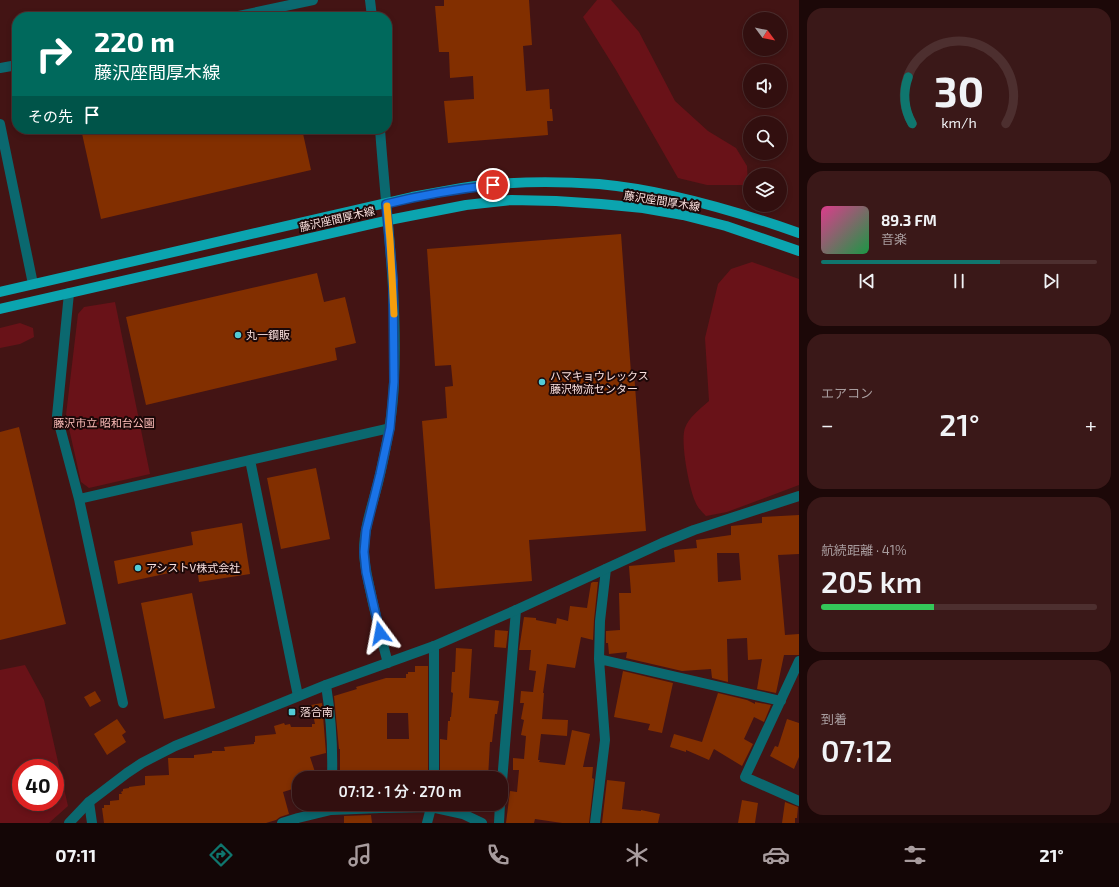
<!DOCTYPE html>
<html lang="ja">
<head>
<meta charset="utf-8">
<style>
  :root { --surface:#320f0f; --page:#3a1818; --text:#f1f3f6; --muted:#a89c9e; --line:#4d2f2f; --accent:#0f766e }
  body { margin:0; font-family:"Exo 2","Noto Sans JP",sans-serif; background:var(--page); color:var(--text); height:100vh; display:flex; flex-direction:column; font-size:15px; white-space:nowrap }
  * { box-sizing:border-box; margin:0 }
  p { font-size:13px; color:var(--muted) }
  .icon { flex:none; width:22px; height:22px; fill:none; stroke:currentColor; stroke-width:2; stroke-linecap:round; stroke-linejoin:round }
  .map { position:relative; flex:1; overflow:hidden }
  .side { display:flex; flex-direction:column; gap:8px; padding:8px; background:#1c0808; width:320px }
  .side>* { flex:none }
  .hud { position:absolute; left:12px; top:12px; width:380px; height:122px; border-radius:16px; box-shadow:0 2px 6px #0003,0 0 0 1px var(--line); background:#00695c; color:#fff; overflow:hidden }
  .needle { width:26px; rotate:122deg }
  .tools { position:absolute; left:743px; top:12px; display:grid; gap:8px }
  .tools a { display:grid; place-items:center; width:44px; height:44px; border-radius:50%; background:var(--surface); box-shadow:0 2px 6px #0003,0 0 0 1px var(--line); font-size:20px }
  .speed { position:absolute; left:12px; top:759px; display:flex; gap:8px; font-size:20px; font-weight:700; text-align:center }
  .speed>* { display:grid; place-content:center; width:52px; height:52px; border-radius:50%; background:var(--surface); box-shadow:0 2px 6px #0003,0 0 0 1px var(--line); line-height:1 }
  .speed .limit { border:6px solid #d22; background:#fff; color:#111 }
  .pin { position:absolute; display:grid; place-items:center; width:34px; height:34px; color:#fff; margin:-17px; border:2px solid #fff; border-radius:50%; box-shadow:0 1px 4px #0007 }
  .me { position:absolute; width:44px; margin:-22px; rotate:347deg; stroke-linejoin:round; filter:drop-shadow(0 0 3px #0008) }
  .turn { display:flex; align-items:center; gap:14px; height:84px; padding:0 16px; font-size:18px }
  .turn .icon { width:52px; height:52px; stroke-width:2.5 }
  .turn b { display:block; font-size:28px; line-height:34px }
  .then { display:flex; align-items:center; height:38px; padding:0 16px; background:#0003; gap:8px; font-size:15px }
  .big { font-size:30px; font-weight:600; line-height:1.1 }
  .side .tile { flex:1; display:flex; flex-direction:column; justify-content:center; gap:6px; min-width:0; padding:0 14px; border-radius:16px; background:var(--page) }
  .side .dial { align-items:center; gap:0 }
  .dial svg { height:104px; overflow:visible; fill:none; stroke:var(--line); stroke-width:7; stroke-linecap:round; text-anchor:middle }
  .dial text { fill:var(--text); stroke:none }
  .song { display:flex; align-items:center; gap:12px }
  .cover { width:48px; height:48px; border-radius:6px; background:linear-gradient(135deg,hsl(330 70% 55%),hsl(140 70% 35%)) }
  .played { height:4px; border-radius:2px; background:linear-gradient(90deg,var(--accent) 65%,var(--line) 65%) }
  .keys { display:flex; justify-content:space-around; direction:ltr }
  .heat { display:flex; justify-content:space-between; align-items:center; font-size:22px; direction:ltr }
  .charge { height:6px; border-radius:3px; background:linear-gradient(90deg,#34c759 41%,var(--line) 0) }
  .trip { position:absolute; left:292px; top:771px; width:216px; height:40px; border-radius:16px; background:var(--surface); box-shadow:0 2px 6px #0003,0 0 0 1px var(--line); font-weight:600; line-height:40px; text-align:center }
  .dock { display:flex; height:64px; justify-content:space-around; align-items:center; background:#140606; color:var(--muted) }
  .dock .icon { width:28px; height:28px }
  .dock .selected { color:var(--accent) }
  .dock b { font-size:18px; color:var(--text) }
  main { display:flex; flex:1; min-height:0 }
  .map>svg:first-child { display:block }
  .green { fill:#691218; fill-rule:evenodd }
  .building { fill:#822f00; fill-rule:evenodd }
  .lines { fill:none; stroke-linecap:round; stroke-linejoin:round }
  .minor { stroke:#0b686f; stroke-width:10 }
  .tertiary { stroke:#0b686f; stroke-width:10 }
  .primary { stroke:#0ba4af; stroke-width:10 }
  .route-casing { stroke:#114b97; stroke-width:10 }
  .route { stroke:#1a73e8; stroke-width:7 }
  .slow { stroke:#f59e0b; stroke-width:7 }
  .poi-dot { fill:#52ccd6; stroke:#1c0808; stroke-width:1.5 }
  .labels { text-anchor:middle; stroke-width:4; stroke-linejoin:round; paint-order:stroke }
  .street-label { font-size:11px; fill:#fbe1df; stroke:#1c0808 }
  .poi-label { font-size:11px; fill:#fbe1df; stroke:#1c0808; text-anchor:start }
  .park-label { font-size:11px; fill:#fdbdb9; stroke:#1c0808 }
</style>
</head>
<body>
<main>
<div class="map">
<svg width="799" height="823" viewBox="0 0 799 823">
  <rect width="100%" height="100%" fill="#431414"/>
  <!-- green -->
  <path class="green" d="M597,0H611L639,32L675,101L708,131L736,148L747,166L748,185H707L678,178L616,70L583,17Z
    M752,262L799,279V485L727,512L706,516C702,512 697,507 695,501C689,488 680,441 685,428C689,417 700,409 709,401L705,338L718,284L731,269Z
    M115,302L150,474L89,488L81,482L66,415L78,314L84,307Z
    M20,323L33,328L34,337L20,344L0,348V328Z
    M25,665L44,700L68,806L49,823H0V670ZM21,768H55V802H21Z"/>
  <!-- building -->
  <path class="building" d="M444,0H529L532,45L523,46L526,91L549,89L550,109H552L553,121H547L548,135L448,143L444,101L474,99L473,76L450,78L449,52H439L435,6H444Z
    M81,129H302L311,170L101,219Z
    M621,234L631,373H634L646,531L529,540L532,581L435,589L422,421L447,418L445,387L453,386L451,365L435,366L427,249Z
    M317,273L324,302L345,297L356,343L335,348L337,360L146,405L126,317Z
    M19,427L66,624L0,640V432Z
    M316,468L330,539L281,549L267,478Z
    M799,515V554L778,555L785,635L799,634V655H784L776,693L757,689L762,659L748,660L747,638L727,639L728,682L712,678L711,669L682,671L626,658L627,652L609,654L608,643H606V631L620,630L619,593H631L629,566L675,562L674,550L697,548L696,540L731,535V526L762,523V517ZM717,553H739L741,580L718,582Z
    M242,523L250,574L199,582L197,567L118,584L114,561L193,545L191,532Z
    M593,582H598L594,620L593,640L581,637L575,668L547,664L543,693H544L542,719L568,720L567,736L541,734L538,760H540L539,762L565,765L572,730L590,734L583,767H593L592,778L594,779L589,823H562L535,819L534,823H506L510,791L517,792L519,770H513V758L524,759L526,736L521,735L524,720L521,719L524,703H520L521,691L533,692L536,671L529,670L531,650H519L524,617L536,618V620L556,624L557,618L568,621L570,606L587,608L591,583Z
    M192,593L215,708L164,719L141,603Z
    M495,630L508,631L506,648L494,647Z
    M456,648L472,649L469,698L499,701L497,714H495L492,742H490L488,778H440V739L447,740L448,721H450V717H451L453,693L451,692L452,672H455Z
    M415,666H428V778H395V776L373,778H340V749H339L334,696L357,689L356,687L386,678H406V674H408V672H415ZM387,713H408L409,739H387Z
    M623,671L673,683L662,733L648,730L650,724L614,717Z
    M95,691L101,701L90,707L84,697Z
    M718,693L747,700L755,704V702L771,705L764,722L754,717L744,739L753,744L742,766L714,749L709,760L686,750V752L670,747L674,734L702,742Z
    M322,703L326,753L310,757L315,772L313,773L315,778H299V787L283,792L289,814L280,817L276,820L266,823H104L102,808H104V805H110V801L119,800V794H122L121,792L123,791V789L129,788V787L145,785V776L169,775L168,758H194V755L212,753V751H225L224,747L254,744V742H255V736L276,734L274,726L284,723L285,725L290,724L291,727H312V724H315L311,705Z
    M117,719L126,732L122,735L126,742L107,755L94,734Z
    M787,719L799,723V757L794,769L770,756L775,746L778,747Z
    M607,780L625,782L622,809L641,811V810L660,814L658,823H602Z
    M742,800L758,803L755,823H738Z
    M785,802L798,807L797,818H795V823H782Z
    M371,815L372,823H344V816Z"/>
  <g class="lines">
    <!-- minor -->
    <path class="minor" d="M234,17L313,0
      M0,68L17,65
      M0,124L33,284
      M69,293L57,416L79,499L123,703
      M250,460L298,696
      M79,499L390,428
      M434,646V778
      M599,659L781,701
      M799,661L745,777L799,801
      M326,685C331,717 333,746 332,778
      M501,794L516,610
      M89,802L92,823
      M282,823L298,818L331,810L381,808L431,807L463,814L482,823
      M427,823L432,804
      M499,823L500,804
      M595,823L605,740L599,659L600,621L606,569"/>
    <!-- tertiary -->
    <path class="tertiary" d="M370,0L372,17
      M380,129C386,213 398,298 394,382C393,417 386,450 378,483C372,506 364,528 364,551C364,567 369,583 372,599C377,620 382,642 388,663
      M69,823L89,802L127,773L142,763L175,746L326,685L434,646L516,610L662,543L694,530L799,496"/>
    <!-- primary -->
    <path class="primary" d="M0,292L412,197C429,194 446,191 462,188C507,181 554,181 599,184C665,190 736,211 799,233
      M0,309L389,220L466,205L511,200L556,201L601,204L643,208L683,215L726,226L799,251"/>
  </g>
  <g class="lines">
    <defs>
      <path id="route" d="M380,633L366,572L364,552L366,530L380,474L390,428L394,382L393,280L386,204C422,195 457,189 493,185"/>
    </defs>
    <!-- route casing -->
    <use href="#route" class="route-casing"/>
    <!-- route -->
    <use href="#route" class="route"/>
    <!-- slow -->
    <path class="slow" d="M387,206L390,240L394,314"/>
  </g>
  <!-- markers -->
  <g class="poi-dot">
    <circle cx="238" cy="335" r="4"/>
    <circle cx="542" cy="382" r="4"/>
    <circle cx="138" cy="568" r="4"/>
    <rect x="288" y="708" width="8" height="8" rx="2"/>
  </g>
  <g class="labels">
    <!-- street labels -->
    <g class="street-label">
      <text transform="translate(662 201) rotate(9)" y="4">藤沢座間厚木線</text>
      <text transform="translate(337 219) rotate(-13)" y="4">藤沢座間厚木線</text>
    </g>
    <!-- poi labels -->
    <g class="poi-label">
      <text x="246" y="339">丸一鋼販</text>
      <text x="550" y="380">ハマキョウレックス<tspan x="550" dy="13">藤沢物流センター</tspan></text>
      <text x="146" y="572">アシストV株式会社</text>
      <text x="300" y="716">落合南</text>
    </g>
    <!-- park labels -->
    <g class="park-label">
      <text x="104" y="427">藤沢市立 昭和台公園</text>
    </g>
  </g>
</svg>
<div class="tools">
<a><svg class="needle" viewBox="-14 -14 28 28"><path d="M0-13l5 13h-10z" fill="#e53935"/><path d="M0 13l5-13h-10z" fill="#a89c9e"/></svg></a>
<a><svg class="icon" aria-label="sound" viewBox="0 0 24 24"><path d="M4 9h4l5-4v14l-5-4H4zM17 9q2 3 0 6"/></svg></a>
<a><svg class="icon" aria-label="search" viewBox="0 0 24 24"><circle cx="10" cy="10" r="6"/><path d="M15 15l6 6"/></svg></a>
<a><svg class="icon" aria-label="layers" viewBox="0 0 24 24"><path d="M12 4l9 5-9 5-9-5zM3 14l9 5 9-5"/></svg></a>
</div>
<div class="speed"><div class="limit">40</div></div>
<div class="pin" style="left:493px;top:185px;background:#d93025"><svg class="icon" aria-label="arrive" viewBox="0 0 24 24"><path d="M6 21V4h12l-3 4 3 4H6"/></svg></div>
<svg class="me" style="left:380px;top:633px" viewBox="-20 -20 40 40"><path d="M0-17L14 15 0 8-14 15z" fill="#1a73e8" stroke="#fff" stroke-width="4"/></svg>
<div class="trip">07:12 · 1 分 · 270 m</div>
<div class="hud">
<div class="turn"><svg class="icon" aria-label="right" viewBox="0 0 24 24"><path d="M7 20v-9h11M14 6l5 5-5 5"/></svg><div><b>220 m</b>藤沢座間厚木線</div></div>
<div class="then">その先<svg class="icon" aria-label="arrive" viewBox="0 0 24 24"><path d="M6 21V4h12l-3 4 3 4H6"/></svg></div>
</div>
</div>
<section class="side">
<div class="tile dial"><svg viewBox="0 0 100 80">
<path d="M14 69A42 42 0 1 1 86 69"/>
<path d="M14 69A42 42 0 0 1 11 33" stroke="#0f766e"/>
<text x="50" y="56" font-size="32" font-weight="700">30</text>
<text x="50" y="72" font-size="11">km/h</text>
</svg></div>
<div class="tile">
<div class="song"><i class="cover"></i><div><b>89.3 FM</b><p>音楽</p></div></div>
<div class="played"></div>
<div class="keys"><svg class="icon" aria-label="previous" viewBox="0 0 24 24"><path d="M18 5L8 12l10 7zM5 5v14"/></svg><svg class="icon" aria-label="pause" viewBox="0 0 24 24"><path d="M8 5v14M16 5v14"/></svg><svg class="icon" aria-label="next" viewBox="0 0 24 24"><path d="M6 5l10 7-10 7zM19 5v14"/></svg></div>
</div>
<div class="tile"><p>エアコン</p>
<div class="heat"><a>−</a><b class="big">21°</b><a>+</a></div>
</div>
<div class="tile"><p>航続距離 · 41%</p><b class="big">205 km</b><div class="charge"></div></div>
<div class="tile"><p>到着</p><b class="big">07:12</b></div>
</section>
</main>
<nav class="dock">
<b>07:11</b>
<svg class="icon selected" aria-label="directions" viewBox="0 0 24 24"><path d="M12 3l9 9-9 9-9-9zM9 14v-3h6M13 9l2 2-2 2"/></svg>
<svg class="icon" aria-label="music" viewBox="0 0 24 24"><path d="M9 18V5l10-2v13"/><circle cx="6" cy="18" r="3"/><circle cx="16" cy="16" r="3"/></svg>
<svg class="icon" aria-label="phone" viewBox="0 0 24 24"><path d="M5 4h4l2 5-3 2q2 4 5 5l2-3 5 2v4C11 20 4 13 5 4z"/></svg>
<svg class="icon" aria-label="climate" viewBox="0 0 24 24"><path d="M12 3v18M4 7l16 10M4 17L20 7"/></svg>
<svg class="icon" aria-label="car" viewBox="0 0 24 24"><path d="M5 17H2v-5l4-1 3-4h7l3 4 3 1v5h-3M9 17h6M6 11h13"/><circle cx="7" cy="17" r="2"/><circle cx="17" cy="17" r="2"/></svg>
<svg class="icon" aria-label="filters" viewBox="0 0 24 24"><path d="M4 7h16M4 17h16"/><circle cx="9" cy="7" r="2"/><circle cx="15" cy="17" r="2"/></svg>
<b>21°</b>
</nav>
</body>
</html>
